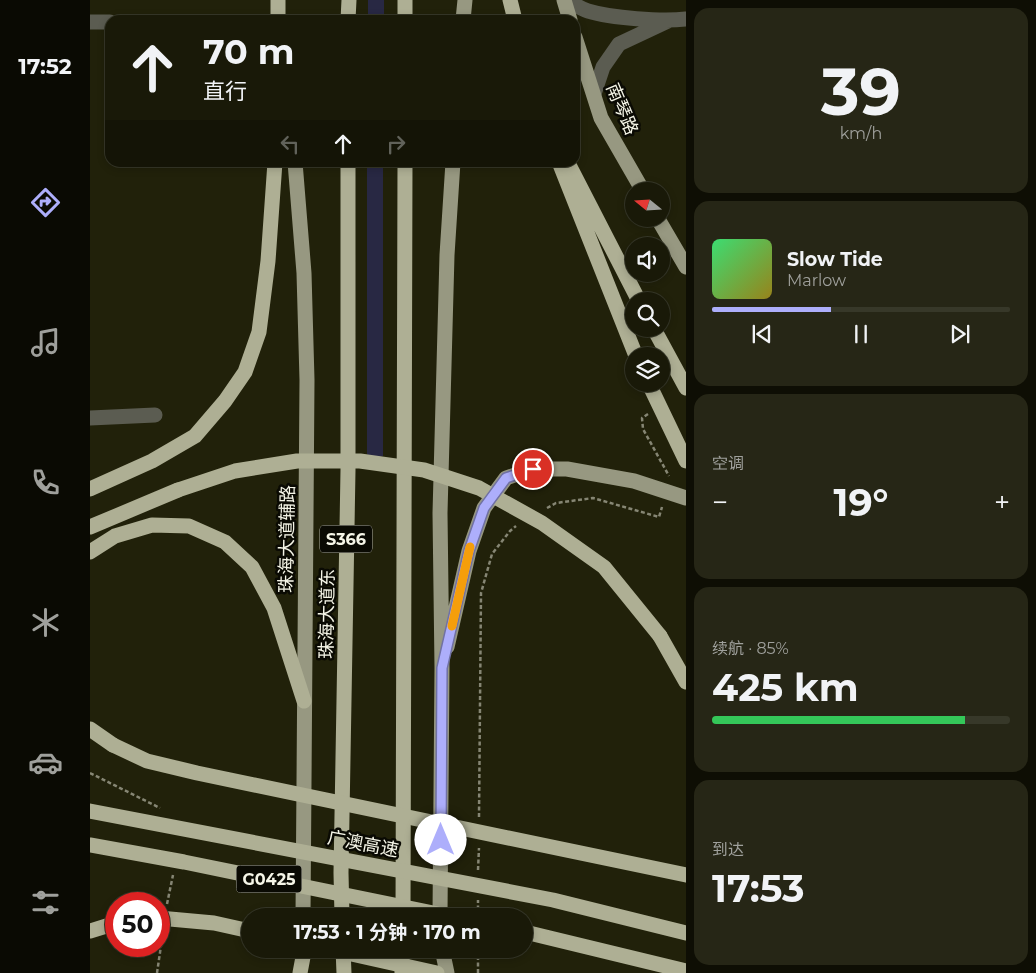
<!DOCTYPE html>
<html lang="zh">
<head>
<meta charset="utf-8">
<style>
  :root { --surface:#191908; --page:#262616; --text:#f1f3f6; --muted:#9fa09c; --line:#373829; --accent:#adaefb }
  body { margin:0; font-family:Montserrat,"Noto Sans SC",sans-serif; background:var(--page); color:var(--text); height:100vh; display:flex; flex-direction:column; font-size:19px; white-space:nowrap }
  * { box-sizing:border-box; margin:0 }
  p { font-size:16px; color:var(--muted) }
  .icon { flex:none; width:28px; height:28px; fill:none; stroke:currentColor; stroke-width:2; stroke-linecap:round; stroke-linejoin:round }
  .map { position:relative; flex:1; overflow:hidden }
  .details { display:flex; flex-direction:column; gap:8px; padding:8px; background:#0e0e04; width:350px }
  .details>* { flex:none }
  .guide { position:absolute; left:15px; top:15px; width:475px; height:152px; border-radius:15px; box-shadow:0 2px 8px #0003,0 0 0 1px var(--line); background:#191908; color:var(--text); overflow:hidden }
  .needle { width:32px; rotate:288deg }
  .controls { position:absolute; left:535px; top:182px; display:grid; gap:10px }
  .controls a { display:grid; place-items:center; width:45px; height:45px; border-radius:50%; background:var(--surface); box-shadow:0 2px 8px #0003,0 0 0 1px var(--line); font-size:25px }
  .speed { position:absolute; left:15px; top:892px; display:flex; gap:10px; font-size:25px; font-weight:700; text-align:center }
  .speed>* { display:grid; place-content:center; width:65px; height:65px; border-radius:50%; background:var(--surface); box-shadow:0 2px 8px #0003,0 0 0 1px var(--line); line-height:1 }
  .speed .limit { border:8px solid #d22; background:#fff; color:#111 }
  .pin { position:absolute; display:grid; place-items:center; width:42px; height:42px; color:#fff; margin:-21px; border:2px solid #fff; border-radius:50%; box-shadow:0 1px 5px #0007 }
  .me { position:absolute; width:55px; margin:-28px; rotate:0deg; stroke-linejoin:round; filter:drop-shadow(0 0 4px #0008) }
  .turn { display:flex; align-items:center; gap:18px; height:105px; padding:0 15px; font-size:22px }
  .turn .icon { width:65px; height:65px; stroke-width:2.5 }
  .turn b { display:block; font-size:35px; line-height:42px }
  .lanes { display:flex; align-items:center; height:48px; padding:0 15px; background:#0003; justify-content:center; gap:25px; direction:ltr }
  .lanes .off { opacity:.35 }
  .big { font-size:38px; font-weight:700; line-height:1.1 }
  .details .widget { flex:1; display:flex; flex-direction:column; justify-content:center; gap:8px; min-width:0; padding:0 18px; border-radius:15px; background:var(--page) }
  .details .dial { align-items:center; gap:0 }
  .dial b { font-size:65px; line-height:1 }
  .song { display:flex; align-items:center; gap:15px }
  .cover { width:60px; height:60px; border-radius:8px; background:linear-gradient(135deg,hsl(140 70% 55%),hsl(50 70% 35%)) }
  .played { height:5px; border-radius:2px; background:linear-gradient(90deg,var(--accent) 40%,var(--line) 40%) }
  .keys { display:flex; justify-content:space-around; direction:ltr }
  .heat { display:flex; justify-content:space-between; align-items:center; font-size:28px; direction:ltr }
  .charge { height:8px; border-radius:4px; background:linear-gradient(90deg,#34c759 85%,var(--line) 0) }
  .trip { position:absolute; left:151px; top:908px; width:292px; height:50px; border-radius:25px; background:var(--surface); box-shadow:0 2px 8px #0003,0 0 0 1px var(--line); font-weight:700; line-height:50px; text-align:center }
  main { display:flex; flex:1; min-height:0 }
  .tabs { display:flex; flex-direction:column; width:90px; justify-content:space-around; align-items:center; background:#0a0a03; color:var(--muted) }
  .tabs .icon { width:35px; height:35px }
  .tabs .active { color:var(--accent) }
  .tabs b { font-size:22px; color:var(--text) }
  .map>svg:first-child { display:block }
  .green { fill:#282843 }
  .lines { fill:none; stroke-linecap:round; stroke-linejoin:round }
  .path { stroke:#868674; stroke-width:2.5; stroke-dasharray:4 2.5; stroke-linecap:butt }
  .minor { stroke:#5b5c51; stroke-width:15 }
  .major { stroke:#979881; stroke-width:15 }
  .highway { stroke:#aeaf94; stroke-width:15 }
  .highway-bridge { stroke:#aeaf94; stroke-width:15 }
  .route-casing { stroke:#7071a3; stroke-width:12 }
  .route { stroke:#adaefb; stroke-width:9 }
  .slow { stroke:#f59e0b; stroke-width:9 }
  .labels { text-anchor:middle; stroke-width:5; stroke-linejoin:round; paint-order:stroke }
  .shield { fill:#0a0a03; stroke:#aeaea3; stroke-width:1 }
  .shield-label { font-size:16px; font-weight:bold; fill:#f5f5e7 }
  .street-label { font-size:18px; fill:#f5f5e7; stroke:#0a0a03 }
</style>
</head>
<body>
<main>
<nav class="tabs">
<b>17:52</b>
<svg class="icon active" aria-label="directions" viewBox="0 0 24 24"><path d="M12 3l9 9-9 9-9-9zM9 14v-3h6M13 9l2 2-2 2"/></svg>
<svg class="icon" aria-label="music" viewBox="0 0 24 24"><path d="M9 18V5l10-2v13"/><circle cx="6" cy="18" r="3"/><circle cx="16" cy="16" r="3"/></svg>
<svg class="icon" aria-label="phone" viewBox="0 0 24 24"><path d="M5 4h4l2 5-3 2q2 4 5 5l2-3 5 2v4C11 20 4 13 5 4z"/></svg>
<svg class="icon" aria-label="climate" viewBox="0 0 24 24"><path d="M12 3v18M4 7l16 10M4 17L20 7"/></svg>
<svg class="icon" aria-label="car" viewBox="0 0 24 24"><path d="M5 17H2v-5l4-1 3-4h7l3 4 3 1v5h-3M9 17h6M6 11h13"/><circle cx="7" cy="17" r="2"/><circle cx="17" cy="17" r="2"/></svg>
<svg class="icon" aria-label="filters" viewBox="0 0 24 24"><path d="M4 7h16M4 17h16"/><circle cx="9" cy="7" r="2"/><circle cx="15" cy="17" r="2"/></svg>
</nav>
<div class="map">
<svg width="596" height="973" viewBox="0 0 596 973">
  <rect width="100%" height="100%" fill="#21210a"/>
  <!-- green -->
  <path class="green" d="M278,0H294V20H278Z
    M277,163H293V456L282,458L277,454Z"/>
  <g class="lines">
    <!-- path -->
    <path class="path" d="M558,414L552,418L553,429L579,476
      M457,508L466,503L503,498L569,517L572,507
      M0,773L70,808
      M389,817L391,593L402,554L420,531L426,526
      M388,870L389,848
      M77,904L83,875
      M388,916V900
      M67,973L73,932
      M388,973V949"/>
    <!-- minor -->
    <path class="minor" d="M477,0C484,4 491,9 498,11C521,18 572,22 596,19
      M0,22H20
      M504,94L513,67L529,44L578,21
      M0,418L65,415"/>
    <!-- major -->
    <path class="major" d="M474,0L480,20
      M373,20L375,0
      M485,37L511,118L553,191
      M205,162L214,273L217,380L213,916
      M568,219L596,267
      M357,647L379,551L394,508L416,478L443,469H477L544,481L596,498
      M350,916L352,668L350,513L357,255L363,162
      M352,949L357,973"/>
    <!-- highway -->
    <path class="highway" d="M188,0V20
      M420,0L425,20
      M258,20L259,0
      M315,20V0
      M469,162L546,356
      M480,167L549,301
      M564,329L596,388
      M0,489L62,461L105,436L135,401L155,372L169,332L178,261L185,162
      M0,527L88,490
      M0,552L25,536L62,525L99,526L135,542L162,567L184,608L214,701
      M570,636L596,682
      M0,729L23,745
      M252,916L251,873L258,470V162
      M313,916L315,162
      M0,931L26,923
      M435,932L596,971
      M253,949L254,973
      M210,973L213,957
      M312,973V949"/>
    <!-- highway-bridge -->
    <path class="highway-bridge" d="M559,384L596,461
      M88,490L145,471L207,461H270L334,470L389,488L452,523L514,567L570,636
      M23,745L57,761L107,773L596,875
      M0,811L463,900L596,933
      M0,845L94,862L358,916
      M69,918L124,923L160,931
      M239,949L347,973"/>
  </g>
  <g class="lines">
    <defs>
      <path id="route" d="M351,840L352,668L379,551L394,508L416,478L443,469"/>
    </defs>
    <!-- route casing -->
    <use href="#route" class="route-casing"/>
    <!-- route -->
    <use href="#route" class="route"/>
    <!-- slow -->
    <path class="slow" d="M362,626L380,547"/>
  </g>
  <g class="labels">
    <!-- shield labels -->
    <g class="shield">
      <rect x="230" y="525.5" width="52" height="27" rx="4"/>
      <rect x="146.5" y="865.5" width="65" height="27" rx="4"/>
    </g>
    <g class="shield-label">
      <text x="256" y="545">S366</text>
      <text x="179" y="885">G0425</text>
    </g>
    <!-- street labels -->
    <g class="street-label">
      <text transform="translate(532 109) rotate(67)" y="6">南琴路</text>
      <text transform="translate(197 539) rotate(-89)" y="6">珠海大道辅路</text>
      <text transform="translate(237 614) rotate(-89)" y="6">珠海大道东</text>
      <text transform="translate(273 844) rotate(11)" y="6">广澳高速</text>
    </g>
  </g>
</svg>
<div class="controls">
<a><svg class="needle" viewBox="-14 -14 28 28"><path d="M0-13l5 13h-10z" fill="#e53935"/><path d="M0 13l5-13h-10z" fill="#9fa09c"/></svg></a>
<a><svg class="icon" aria-label="sound" viewBox="0 0 24 24"><path d="M4 9h4l5-4v14l-5-4H4zM17 9q2 3 0 6"/></svg></a>
<a><svg class="icon" aria-label="search" viewBox="0 0 24 24"><circle cx="10" cy="10" r="6"/><path d="M15 15l6 6"/></svg></a>
<a><svg class="icon" aria-label="layers" viewBox="0 0 24 24"><path d="M12 4l9 5-9 5-9-5zM3 14l9 5 9-5"/></svg></a>
</div>
<div class="speed"><div class="limit">50</div></div>
<div class="pin" style="left:443px;top:469px;background:#d93025"><svg class="icon" aria-label="arrive" viewBox="0 0 24 24"><path d="M6 21V4h12l-3 4 3 4H6"/></svg></div>
<svg class="me" style="left:351px;top:840px" viewBox="-20 -20 40 40"><circle r="19" fill="#fff"/><path d="M0-13L10 11 0 6-10 11z" fill="#adaefb"/></svg>
<div class="trip">17:53 · 1 分钟 · 170 m</div>
<div class="guide">
<div class="turn"><svg class="icon" aria-label="ahead" viewBox="0 0 24 24"><path d="M12 20V5M6 11l6-6 6 6"/></svg><div><b>70 m</b>直行</div></div>
<div class="lanes"><svg class="icon off" aria-label="left" viewBox="0 0 24 24"><path d="M17 20v-9H6M10 6l-5 5 5 5"/></svg><svg class="icon" aria-label="ahead" viewBox="0 0 24 24"><path d="M12 20V5M6 11l6-6 6 6"/></svg><svg class="icon off" aria-label="right" viewBox="0 0 24 24"><path d="M7 20v-9h11M14 6l5 5-5 5"/></svg></div>
</div>
</div>
<section class="details">
<div class="widget dial"><b>39</b><p>km/h</p></div>
<div class="widget">
<div class="song"><i class="cover"></i><div><b>Slow Tide</b><p>Marlow</p></div></div>
<div class="played"></div>
<div class="keys"><svg class="icon" aria-label="previous" viewBox="0 0 24 24"><path d="M18 5L8 12l10 7zM5 5v14"/></svg><svg class="icon" aria-label="pause" viewBox="0 0 24 24"><path d="M8 5v14M16 5v14"/></svg><svg class="icon" aria-label="next" viewBox="0 0 24 24"><path d="M6 5l10 7-10 7zM19 5v14"/></svg></div>
</div>
<div class="widget"><p>空调</p>
<div class="heat"><a>−</a><b class="big">19°</b><a>+</a></div>
</div>
<div class="widget"><p>续航 · 85%</p><b class="big">425 km</b><div class="charge"></div></div>
<div class="widget"><p>到达</p><b class="big">17:53</b></div>
</section>
</main>
</body>
</html>
